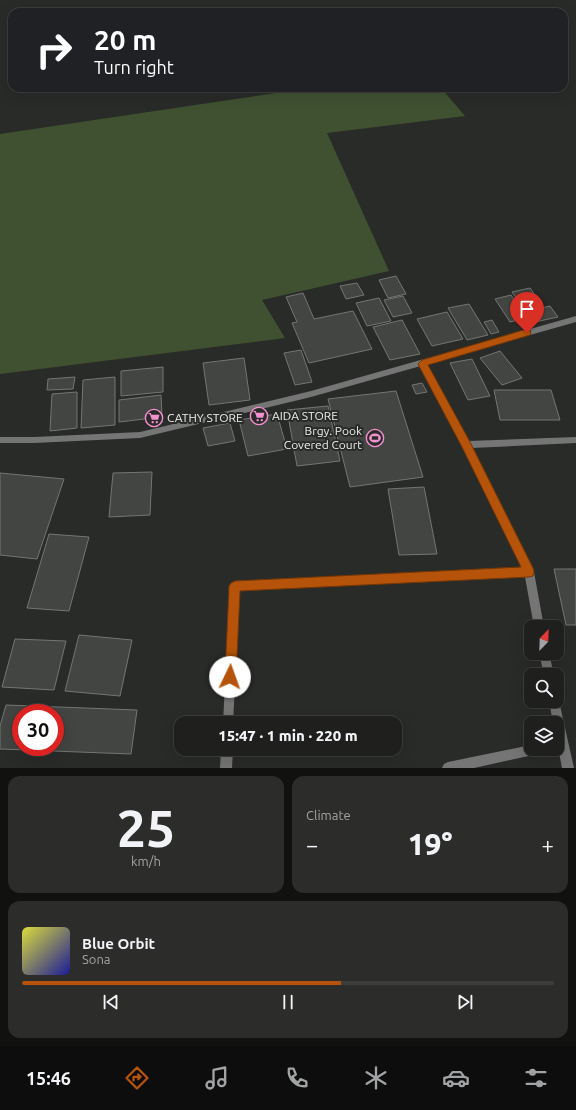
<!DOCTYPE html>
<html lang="en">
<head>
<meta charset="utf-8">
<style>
  :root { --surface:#1f201e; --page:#2c2d2b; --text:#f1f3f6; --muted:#a1a3a4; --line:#3c3e3c; --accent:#b45309 }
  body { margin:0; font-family:Ubuntu,sans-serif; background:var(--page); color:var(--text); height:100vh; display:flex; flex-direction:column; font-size:15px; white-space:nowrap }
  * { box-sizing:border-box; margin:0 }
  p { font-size:13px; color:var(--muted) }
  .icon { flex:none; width:22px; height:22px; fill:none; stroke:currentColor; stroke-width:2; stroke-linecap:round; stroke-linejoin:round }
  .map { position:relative; height:768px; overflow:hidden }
  .panel { display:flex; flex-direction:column; gap:8px; padding:8px; background:#111210; flex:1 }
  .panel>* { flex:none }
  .hud { position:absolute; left:8px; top:8px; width:560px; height:84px; border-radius:12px; box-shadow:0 4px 16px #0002,0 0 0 1px var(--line); background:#202124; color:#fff; overflow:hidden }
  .needle { width:26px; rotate:23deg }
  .controls { position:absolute; left:524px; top:620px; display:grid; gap:8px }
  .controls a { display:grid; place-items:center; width:40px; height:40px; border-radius:8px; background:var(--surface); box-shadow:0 4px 16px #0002,0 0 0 1px var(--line); font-size:20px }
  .speed { position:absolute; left:12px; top:704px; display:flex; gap:8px; font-size:20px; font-weight:700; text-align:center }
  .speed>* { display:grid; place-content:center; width:52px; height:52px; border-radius:50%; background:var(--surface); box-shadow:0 4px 16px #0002,0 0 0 1px var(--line); line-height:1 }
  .speed .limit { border:6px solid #d22; background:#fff; color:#111 }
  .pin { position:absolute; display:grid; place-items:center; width:34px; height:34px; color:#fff; margin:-41px -17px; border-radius:50% 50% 50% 0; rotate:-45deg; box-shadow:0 0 4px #0007 }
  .pin .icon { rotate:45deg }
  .me { position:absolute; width:44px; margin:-22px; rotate:3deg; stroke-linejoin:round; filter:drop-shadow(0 0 3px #0008) }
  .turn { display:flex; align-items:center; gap:14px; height:84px; padding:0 20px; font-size:18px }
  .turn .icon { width:52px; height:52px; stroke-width:2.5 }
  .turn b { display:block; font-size:28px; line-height:34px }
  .big { font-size:30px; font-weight:800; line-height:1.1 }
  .panel .widget { flex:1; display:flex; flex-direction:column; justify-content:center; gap:6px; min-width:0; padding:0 14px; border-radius:12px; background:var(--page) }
  .panel .dial { align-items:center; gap:0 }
  .dial b { font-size:52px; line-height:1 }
  .song { display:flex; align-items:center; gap:12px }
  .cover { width:48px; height:48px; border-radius:6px; background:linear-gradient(135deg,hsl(60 70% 55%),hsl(240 70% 35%)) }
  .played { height:4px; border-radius:2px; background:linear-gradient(90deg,var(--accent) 60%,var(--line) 60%) }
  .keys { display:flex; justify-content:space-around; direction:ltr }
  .heat { display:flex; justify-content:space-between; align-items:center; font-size:22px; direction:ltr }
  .panel .tiles { flex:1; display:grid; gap:8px; grid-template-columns:1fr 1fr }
  .widget:last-child { grid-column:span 2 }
  .trip { position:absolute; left:174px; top:716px; width:228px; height:40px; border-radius:12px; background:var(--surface); box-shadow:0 4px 16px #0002,0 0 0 1px var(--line); font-weight:800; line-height:40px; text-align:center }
  .menu { display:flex; height:64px; justify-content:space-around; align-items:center; background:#0c0d0c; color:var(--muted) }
  .menu .icon { width:28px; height:28px }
  .menu .on { color:var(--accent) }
  .menu b { font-size:18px; color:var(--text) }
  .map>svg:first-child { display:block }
  .green { fill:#405132 }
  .building { fill:#434542; stroke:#747673; fill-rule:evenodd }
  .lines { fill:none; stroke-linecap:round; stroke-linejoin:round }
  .minor { fill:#747574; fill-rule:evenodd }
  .tertiary { fill:#747574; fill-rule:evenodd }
  .route { fill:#b45309; stroke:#753606 }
  .labels { text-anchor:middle; stroke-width:4; stroke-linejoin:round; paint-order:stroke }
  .poi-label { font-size:12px; fill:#eff0ee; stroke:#292b28; text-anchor:start }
</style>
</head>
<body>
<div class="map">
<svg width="576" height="768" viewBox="0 0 576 768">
  <rect width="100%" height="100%" fill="#292b28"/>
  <!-- green -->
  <path class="green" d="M310,88H441L465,116L327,133L389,271L262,300L285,338L0,374V134Z"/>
  <!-- building -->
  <path class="building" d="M396,276L406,294L388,298L379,280Z
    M357,283L364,295L346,299L340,286Z
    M530,288L542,305L524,309L512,292Z
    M303,293L314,319L353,311L372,349L309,363L292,323L297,322L286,297Z
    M511,295L526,318L510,322L495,299Z
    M403,296L412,313L393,317L384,300Z
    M379,298L391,321L367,326L356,303Z
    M469,304L488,335L467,340L448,308Z
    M550,306L558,317L535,322L528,311Z
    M447,312L463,339L432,346L417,319Z
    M402,320L420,354L390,360L373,327Z
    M492,320L499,332L491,334L484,322Z
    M301,350L312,382L295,385L284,353Z
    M500,351L522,378L502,385L480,358Z
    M244,358L250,400L209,405L203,363Z
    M472,359L490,396L468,400L450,363Z
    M163,367V392L121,396V371Z
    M75,377L73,389L47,390L48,379Z
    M115,377V425L81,428L83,380Z
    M422,383L427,392L416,394L412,385Z
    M494,390H551L560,420H500Z
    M396,391L423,477L350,487L328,399Z
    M77,392V428L50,431L52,394Z
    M161,395L162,417L119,422V400Z
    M328,406L340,461L297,466L287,410Z
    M277,414L287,449L248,456L239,420Z
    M230,423L235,441L208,446L203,428Z
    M152,472L150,515L109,517L113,473Z
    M0,473L64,479L37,559L0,555Z
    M424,487L437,554L399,555L388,489Z
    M49,534L89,537L69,611L27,608Z
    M554,569H576V625H566Z
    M79,635L132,640L120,696L65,691Z
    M15,639L66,641L54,690L2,687Z
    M6,705L137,710L131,754L0,749V726ZM21,713H55V747H21Z"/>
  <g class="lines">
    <!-- minor -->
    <path class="minor" d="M422,361L425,362L468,441L576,437V443L472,448L534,572L544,627H534L525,577L240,590L233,723H223L230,586L232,583L235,581L522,568L463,447L418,364Z
      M539,653H549L554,675H544Z
      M557,697L559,701L574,768H562L557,742V723H553L549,701H557Z
      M531,745V749H544L542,753L474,768H442L444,764L448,762Z
      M221,749H233L232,768H220Z"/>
    <!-- tertiary -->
    <path class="tertiary" d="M576,316V322L311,397L140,438L34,443H0V437H34L140,432L311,391Z"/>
  </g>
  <!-- route -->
  <path class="route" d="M527,329L530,330L531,333L530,335L428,365L470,442L533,568L534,572L533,576L529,577L240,591L236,677L235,682L230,683L226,682L225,677L229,586L231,583L235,581L521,567L462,447L418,364L422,360Z"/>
  <!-- icons -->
  <defs>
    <symbol id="supermarket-ring" viewBox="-11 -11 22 22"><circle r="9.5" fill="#292b28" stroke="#f690d1" stroke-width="1.5"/><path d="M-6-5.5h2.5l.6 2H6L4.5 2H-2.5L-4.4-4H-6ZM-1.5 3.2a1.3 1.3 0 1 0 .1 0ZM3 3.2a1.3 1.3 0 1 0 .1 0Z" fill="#f690d1"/></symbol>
    <symbol id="stadium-ring" viewBox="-11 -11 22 22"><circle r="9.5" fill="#292b28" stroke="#f690d1" stroke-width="1.5"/><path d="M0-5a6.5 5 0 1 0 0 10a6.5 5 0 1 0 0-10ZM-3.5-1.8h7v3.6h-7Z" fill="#f690d1"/></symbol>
  </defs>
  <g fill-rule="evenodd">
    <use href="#supermarket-ring" x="249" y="406" width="20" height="20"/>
    <use href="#supermarket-ring" x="144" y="408" width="20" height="20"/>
    <use href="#stadium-ring" x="365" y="428" width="20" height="20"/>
  </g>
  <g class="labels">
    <!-- poi labels -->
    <g class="poi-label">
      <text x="272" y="420">AIDA STORE</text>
      <text x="167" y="422">CATHY STORE</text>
      <text x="362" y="435" text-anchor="end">Brgy. Pook<tspan x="362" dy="14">Covered Court</tspan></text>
    </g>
  </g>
</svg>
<div class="controls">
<a><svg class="needle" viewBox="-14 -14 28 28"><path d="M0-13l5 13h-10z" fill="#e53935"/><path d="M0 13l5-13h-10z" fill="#a1a3a4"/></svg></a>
<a><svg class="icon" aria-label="search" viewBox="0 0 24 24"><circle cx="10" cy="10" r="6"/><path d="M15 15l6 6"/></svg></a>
<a><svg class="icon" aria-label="layers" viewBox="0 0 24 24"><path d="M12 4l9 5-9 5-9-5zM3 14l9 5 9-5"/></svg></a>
</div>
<div class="speed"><div class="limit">30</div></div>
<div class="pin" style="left:527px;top:333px;background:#d93025"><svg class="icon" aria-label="arrive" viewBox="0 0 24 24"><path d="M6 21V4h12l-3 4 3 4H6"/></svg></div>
<svg class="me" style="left:230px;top:677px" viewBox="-20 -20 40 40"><circle r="19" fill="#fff"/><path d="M0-13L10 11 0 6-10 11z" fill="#b45309"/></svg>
<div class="trip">15:47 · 1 min · 220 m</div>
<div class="hud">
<div class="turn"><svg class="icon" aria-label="right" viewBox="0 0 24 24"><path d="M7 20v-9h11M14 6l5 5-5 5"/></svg><div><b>20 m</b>Turn right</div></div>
</div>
</div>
<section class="panel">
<div class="tiles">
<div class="widget dial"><b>25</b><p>km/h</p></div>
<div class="widget"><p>Climate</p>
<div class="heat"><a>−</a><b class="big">19°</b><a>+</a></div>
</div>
<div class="widget">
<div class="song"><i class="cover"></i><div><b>Blue Orbit</b><p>Sona</p></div></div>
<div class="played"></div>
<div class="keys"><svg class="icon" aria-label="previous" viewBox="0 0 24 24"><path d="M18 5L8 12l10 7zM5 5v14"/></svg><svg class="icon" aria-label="pause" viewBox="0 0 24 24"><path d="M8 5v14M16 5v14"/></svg><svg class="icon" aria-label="next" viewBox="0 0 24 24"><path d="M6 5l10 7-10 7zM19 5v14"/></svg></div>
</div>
</div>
</section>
<nav class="menu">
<b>15:46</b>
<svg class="icon on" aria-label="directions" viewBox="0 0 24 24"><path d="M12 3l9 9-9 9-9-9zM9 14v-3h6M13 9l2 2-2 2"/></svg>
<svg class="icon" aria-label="music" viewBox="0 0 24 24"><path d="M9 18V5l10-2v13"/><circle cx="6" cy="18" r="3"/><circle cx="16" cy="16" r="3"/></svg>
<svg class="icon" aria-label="phone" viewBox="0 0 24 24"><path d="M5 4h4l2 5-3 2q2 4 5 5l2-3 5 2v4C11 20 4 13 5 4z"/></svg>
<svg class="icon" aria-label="climate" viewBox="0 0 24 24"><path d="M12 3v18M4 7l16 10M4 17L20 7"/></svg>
<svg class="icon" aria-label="car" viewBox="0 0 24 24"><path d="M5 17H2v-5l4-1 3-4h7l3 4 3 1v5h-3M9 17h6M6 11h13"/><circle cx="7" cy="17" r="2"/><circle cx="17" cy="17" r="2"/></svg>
<svg class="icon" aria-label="filters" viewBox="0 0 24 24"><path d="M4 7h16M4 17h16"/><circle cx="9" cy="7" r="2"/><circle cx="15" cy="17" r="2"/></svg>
</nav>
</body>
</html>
